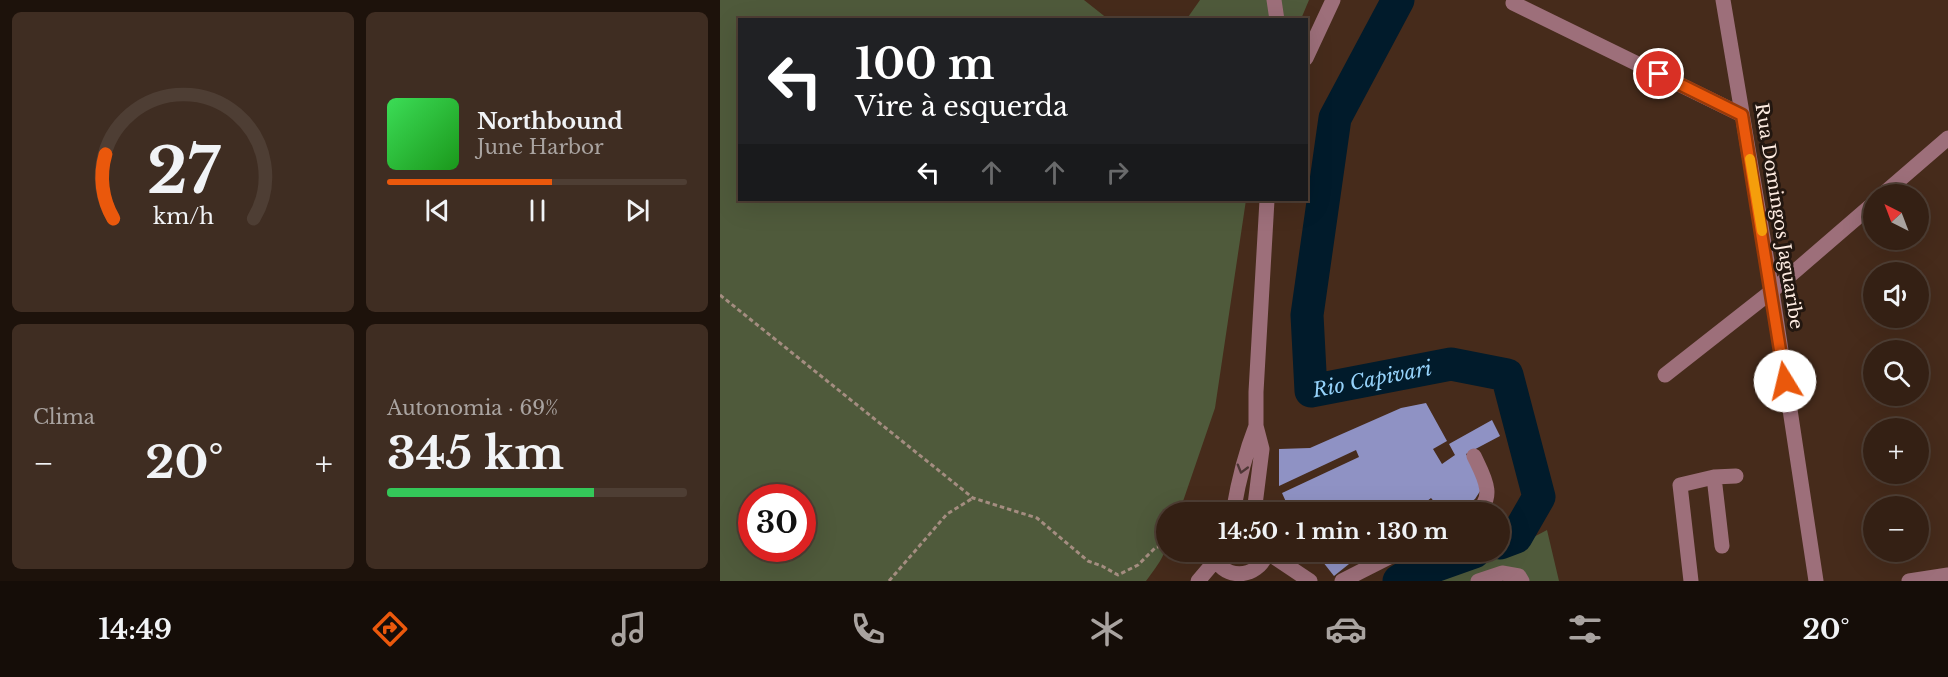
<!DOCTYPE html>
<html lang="pt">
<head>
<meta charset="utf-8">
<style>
  :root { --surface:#342014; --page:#3f2d22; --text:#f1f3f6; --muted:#a9a3a0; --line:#4e3e34; --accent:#ea580c }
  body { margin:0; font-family:"Libre Baskerville",serif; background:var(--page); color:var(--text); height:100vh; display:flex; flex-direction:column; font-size:22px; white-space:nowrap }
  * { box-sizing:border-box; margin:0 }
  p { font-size:20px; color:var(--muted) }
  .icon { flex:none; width:33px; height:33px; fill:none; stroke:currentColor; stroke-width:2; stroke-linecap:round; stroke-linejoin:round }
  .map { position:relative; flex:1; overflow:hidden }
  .panel { display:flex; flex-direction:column; gap:12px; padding:12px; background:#1d120b; width:720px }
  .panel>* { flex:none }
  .guide { position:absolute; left:18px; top:18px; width:570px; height:183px; border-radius:0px; box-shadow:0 6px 24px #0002,0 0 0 2px var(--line); background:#202124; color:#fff; overflow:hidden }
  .needle { width:39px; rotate:318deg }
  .tools { position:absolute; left:1143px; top:184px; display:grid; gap:12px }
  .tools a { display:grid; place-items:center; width:66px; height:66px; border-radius:50%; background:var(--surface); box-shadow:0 6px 24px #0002,0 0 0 2px var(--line); font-size:30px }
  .speed { position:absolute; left:18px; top:484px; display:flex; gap:12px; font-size:30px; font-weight:700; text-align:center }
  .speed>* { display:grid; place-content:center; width:78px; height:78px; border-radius:50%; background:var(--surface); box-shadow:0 6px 24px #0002,0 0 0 2px var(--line); line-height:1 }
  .speed .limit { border:9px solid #d22; background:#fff; color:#111 }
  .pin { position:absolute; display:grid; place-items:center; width:51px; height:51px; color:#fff; margin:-26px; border:3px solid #fff; border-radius:50%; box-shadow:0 2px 6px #0007 }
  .me { position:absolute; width:66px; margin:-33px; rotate:351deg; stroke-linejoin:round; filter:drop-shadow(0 0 4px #0008) }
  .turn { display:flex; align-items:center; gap:21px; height:126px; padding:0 18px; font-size:27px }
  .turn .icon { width:78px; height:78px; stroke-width:2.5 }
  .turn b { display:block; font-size:42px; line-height:51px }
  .lanes { display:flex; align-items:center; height:57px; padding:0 18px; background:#0003; justify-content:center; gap:30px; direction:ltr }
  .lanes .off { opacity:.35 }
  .big { font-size:45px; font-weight:800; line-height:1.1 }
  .panel .widget { flex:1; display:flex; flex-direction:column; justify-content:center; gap:9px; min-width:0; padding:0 21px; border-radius:9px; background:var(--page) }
  .panel .dial { align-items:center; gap:0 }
  .dial svg { height:156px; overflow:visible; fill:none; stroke:var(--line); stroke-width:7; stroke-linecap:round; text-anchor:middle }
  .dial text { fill:var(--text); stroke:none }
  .song { display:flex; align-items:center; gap:18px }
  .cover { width:72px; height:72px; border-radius:9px; background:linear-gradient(135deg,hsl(130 70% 55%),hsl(120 70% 35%)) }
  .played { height:6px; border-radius:3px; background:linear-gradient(90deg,var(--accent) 55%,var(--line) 55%) }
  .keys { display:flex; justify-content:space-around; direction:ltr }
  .heat { display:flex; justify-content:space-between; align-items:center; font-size:33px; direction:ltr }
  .charge { height:9px; border-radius:4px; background:linear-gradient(90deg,#34c759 69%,var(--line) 0) }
  .panel .tiles { flex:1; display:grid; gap:12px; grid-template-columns:repeat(2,1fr) }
  .trip { position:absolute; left:436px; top:502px; width:354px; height:60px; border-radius:30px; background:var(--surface); box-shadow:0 6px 24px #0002,0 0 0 2px var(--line); font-weight:800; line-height:60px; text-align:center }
  .dock { display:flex; height:96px; justify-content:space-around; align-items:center; background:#150d08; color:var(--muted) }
  .dock .icon { width:42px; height:42px }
  .dock .current { color:var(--accent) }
  .dock b { font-size:27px; color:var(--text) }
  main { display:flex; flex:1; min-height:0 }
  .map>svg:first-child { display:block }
  .green { fill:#4f5a3b; fill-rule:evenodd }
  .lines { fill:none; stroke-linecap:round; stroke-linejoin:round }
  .river { stroke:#011b2b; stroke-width:33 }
  .building { fill:#8f92c4 }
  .path { stroke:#a48d80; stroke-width:3; stroke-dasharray:4.5 3; stroke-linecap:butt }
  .minor { stroke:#9d6f7a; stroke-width:15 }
  .oneway { stroke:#4e3635 }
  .route-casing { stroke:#983908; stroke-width:15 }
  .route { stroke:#ea580c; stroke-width:10 }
  .slow { stroke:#f59e0b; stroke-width:10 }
  .labels { text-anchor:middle; stroke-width:6; stroke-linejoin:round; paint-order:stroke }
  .street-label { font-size:18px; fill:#feece2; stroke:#231710 }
  .water-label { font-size:20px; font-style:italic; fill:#95d2fa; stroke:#231710 }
</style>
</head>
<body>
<main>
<section class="panel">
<div class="tiles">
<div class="widget dial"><svg viewBox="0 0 100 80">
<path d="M14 69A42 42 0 1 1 86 69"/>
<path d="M14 69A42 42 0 0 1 10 36" stroke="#ea580c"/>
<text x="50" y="56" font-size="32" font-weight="700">27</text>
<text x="50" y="72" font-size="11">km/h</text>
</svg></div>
<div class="widget">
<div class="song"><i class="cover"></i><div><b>Northbound</b><p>June Harbor</p></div></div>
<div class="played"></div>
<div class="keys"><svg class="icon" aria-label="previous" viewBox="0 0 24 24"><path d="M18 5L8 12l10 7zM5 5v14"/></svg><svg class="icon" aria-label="pause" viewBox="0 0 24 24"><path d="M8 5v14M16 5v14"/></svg><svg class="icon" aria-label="next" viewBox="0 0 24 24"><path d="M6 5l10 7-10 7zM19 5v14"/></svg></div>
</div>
<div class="widget"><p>Clima</p>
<div class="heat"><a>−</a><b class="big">20°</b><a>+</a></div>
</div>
<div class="widget"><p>Autonomia · 69%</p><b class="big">345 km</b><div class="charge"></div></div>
</div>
</section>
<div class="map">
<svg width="1228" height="581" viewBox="0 0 1228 581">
  <rect width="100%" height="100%" fill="#462b1b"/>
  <!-- green -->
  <path class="green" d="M0,0H364L388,19L20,20V200H526L495,408L459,513H447C447,550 449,551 426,581H0ZM32,498H82V549H32Z
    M480,0H589L581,19L466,20Z
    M827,530L839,581H703L762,564Z"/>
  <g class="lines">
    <!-- river -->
    <g class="river">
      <path id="s1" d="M678,0L615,118L587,315L591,391L731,364L787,375L819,497L796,537L780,543"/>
      <path d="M679,581L689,575L754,552"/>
    </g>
  </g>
  <!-- building -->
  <path class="building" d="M706,403L727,441L713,449L722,464L735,455L729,444L772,420L780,436L746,454L764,485L755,499L735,513H724L711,498L692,513H571L562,493L639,457L636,450L559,486V449L590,448L681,408Z
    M595,552H644L614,576Z"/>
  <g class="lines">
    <!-- path -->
    <path class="path" d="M0,295L253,498L317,518L368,561L382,566L398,575L418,565L436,547L447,546
      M169,581L227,514L253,498"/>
    <!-- minor -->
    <path class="minor" d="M554,0L557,20
      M1003,0L1052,291L1096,581
      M793,3L1022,115
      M586,58L613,0
      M1162,195L1228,138
      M945,375L1052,291L1154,203
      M754,456C763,475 778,499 754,513
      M994,477L1002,546
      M513,513C518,483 525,454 536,426
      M534,513L542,449L536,426V392L547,200
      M493,552C499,581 539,581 547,552
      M548,553L590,581
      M478,581L495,561
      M622,581L679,552
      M758,581L782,573L799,576L802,581
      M971,581L960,485L994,477L1016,476
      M1189,581L1228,575"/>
  </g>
  <!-- one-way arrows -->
  <defs><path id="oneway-chevron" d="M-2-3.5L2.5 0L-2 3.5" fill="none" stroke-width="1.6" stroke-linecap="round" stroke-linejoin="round" transform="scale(1.5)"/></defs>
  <use class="oneway" href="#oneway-chevron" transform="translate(522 469) rotate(106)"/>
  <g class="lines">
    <defs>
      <path id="route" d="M939,74L1022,115L1065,381"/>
    </defs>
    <!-- route casing -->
    <use href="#route" class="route-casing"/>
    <!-- route -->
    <use href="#route" class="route"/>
    <!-- slow -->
    <path class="slow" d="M1030,159L1042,231"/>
  </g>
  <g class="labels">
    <!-- street labels -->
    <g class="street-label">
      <text transform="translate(1059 216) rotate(81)" y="6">Rua Domingos Jaguaribe</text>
    </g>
    <!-- water labels -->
    <g class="water-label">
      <text dy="7" stroke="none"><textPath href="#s1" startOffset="471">Rio Capivari</textPath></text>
    </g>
  </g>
</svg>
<div class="tools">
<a><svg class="needle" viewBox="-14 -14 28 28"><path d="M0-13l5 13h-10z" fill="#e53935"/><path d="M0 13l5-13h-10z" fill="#a9a3a0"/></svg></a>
<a><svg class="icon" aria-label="sound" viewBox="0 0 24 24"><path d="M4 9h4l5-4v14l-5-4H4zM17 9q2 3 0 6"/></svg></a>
<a><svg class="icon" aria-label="search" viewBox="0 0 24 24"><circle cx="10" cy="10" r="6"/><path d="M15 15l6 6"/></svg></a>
<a>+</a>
<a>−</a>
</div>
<div class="speed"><div class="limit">30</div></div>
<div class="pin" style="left:939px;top:74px;background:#d93025"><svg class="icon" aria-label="arrive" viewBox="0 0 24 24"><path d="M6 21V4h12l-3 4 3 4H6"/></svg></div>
<svg class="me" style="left:1065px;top:381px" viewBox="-20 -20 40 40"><circle r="19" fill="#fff"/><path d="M0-13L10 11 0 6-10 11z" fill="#ea580c"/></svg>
<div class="trip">14:50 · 1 min · 130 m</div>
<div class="guide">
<div class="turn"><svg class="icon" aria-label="left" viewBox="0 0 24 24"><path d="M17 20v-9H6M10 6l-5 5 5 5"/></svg><div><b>100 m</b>Vire à esquerda</div></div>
<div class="lanes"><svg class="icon" aria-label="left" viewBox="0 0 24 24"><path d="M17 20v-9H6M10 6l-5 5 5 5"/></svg><svg class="icon off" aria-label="ahead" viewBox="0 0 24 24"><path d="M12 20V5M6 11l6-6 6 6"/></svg><svg class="icon off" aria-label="ahead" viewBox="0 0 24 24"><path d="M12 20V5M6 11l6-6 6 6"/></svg><svg class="icon off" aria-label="right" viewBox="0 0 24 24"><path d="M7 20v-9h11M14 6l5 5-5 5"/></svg></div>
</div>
</div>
</main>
<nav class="dock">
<b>14:49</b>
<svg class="icon current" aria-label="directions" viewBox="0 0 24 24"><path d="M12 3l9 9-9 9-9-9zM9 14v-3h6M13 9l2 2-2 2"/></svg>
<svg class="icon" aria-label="music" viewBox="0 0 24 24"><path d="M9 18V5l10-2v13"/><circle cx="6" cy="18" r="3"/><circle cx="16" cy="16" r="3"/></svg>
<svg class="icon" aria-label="phone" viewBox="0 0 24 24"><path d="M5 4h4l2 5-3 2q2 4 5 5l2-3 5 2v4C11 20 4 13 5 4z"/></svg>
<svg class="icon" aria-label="climate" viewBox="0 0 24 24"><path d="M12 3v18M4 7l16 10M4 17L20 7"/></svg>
<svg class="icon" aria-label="car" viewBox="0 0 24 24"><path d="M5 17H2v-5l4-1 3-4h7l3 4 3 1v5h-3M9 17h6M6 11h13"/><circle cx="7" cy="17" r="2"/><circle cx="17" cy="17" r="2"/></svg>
<svg class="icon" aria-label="filters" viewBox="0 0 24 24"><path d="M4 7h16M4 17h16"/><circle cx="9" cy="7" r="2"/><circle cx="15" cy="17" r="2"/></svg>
<b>20°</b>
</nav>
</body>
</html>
